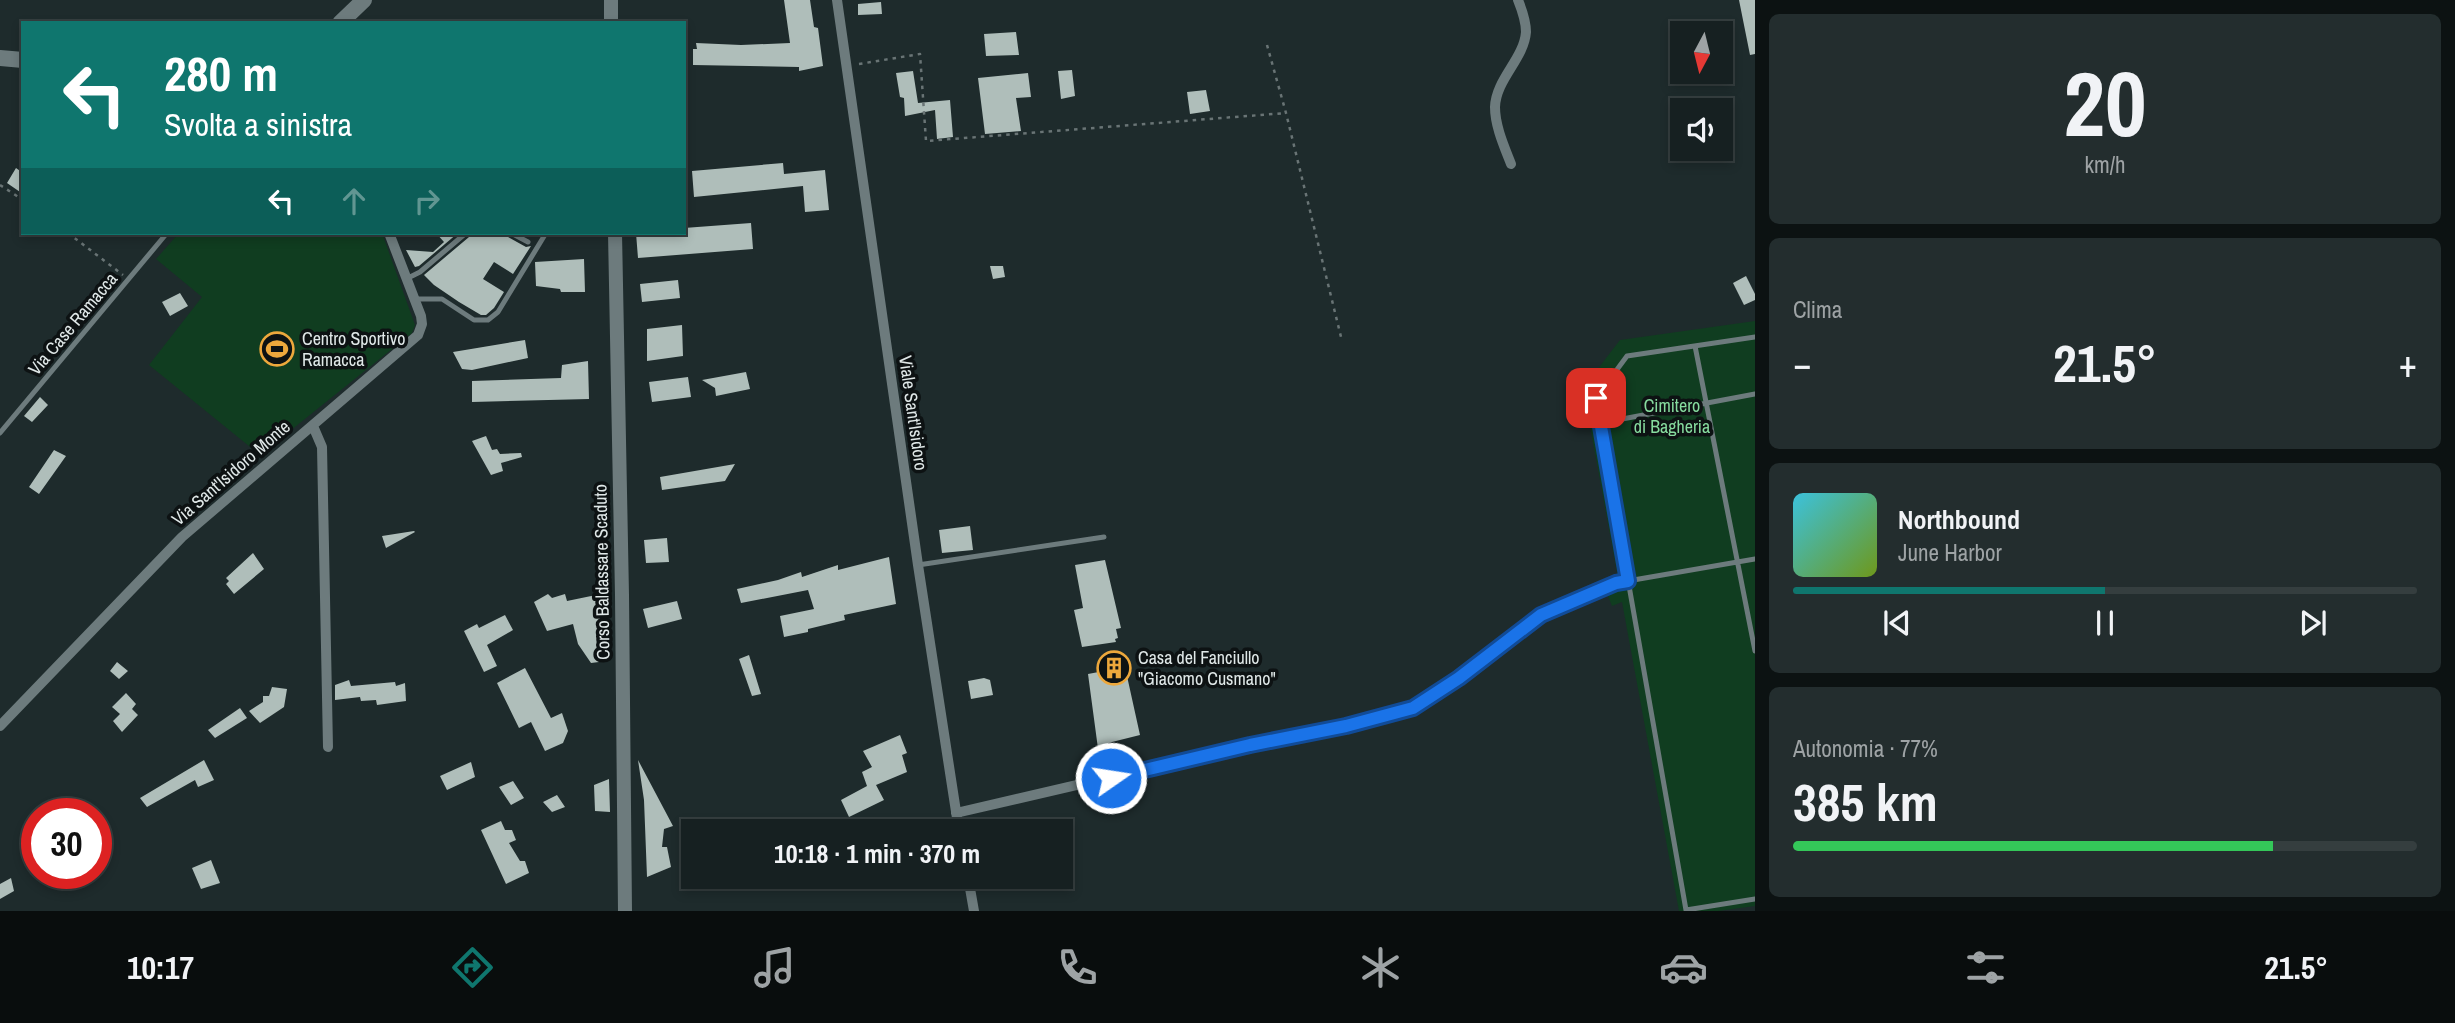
<!DOCTYPE html>
<html lang="it">
<head>
<meta charset="utf-8">
<style>
  :root { --surface:#162021; --page:#232d2e; --text:#f1f3f6; --muted:#9ea3a5; --line:#353e3f; --accent:#0f766e }
  body { margin:0; font-family:"Archivo Narrow",sans-serif; background:var(--page); color:var(--text); height:100vh; display:flex; flex-direction:column; font-size:26px; white-space:nowrap }
  * { box-sizing:border-box; margin:0 }
  p { font-size:23px; color:var(--muted) }
  .icon { flex:none; width:38px; height:38px; fill:none; stroke:currentColor; stroke-width:2; stroke-linecap:round; stroke-linejoin:round }
  .map { position:relative; flex:1; overflow:hidden }
  .sheet { display:flex; flex-direction:column; gap:14px; padding:14px; background:#0c1212; width:700px }
  .sheet>* { flex:none }
  .banner { position:absolute; left:21px; top:21px; width:665px; height:214px; border-radius:0px; box-shadow:0 4px 10px #0003,0 0 0 2px var(--line); background:#0f766e; color:#fff; overflow:hidden }
  .needle { width:46px; rotate:187deg }
  .buttons { position:absolute; left:1670px; top:21px; display:grid; gap:14px }
  .buttons a { display:grid; place-items:center; width:63px; height:63px; border-radius:0px; background:var(--surface); box-shadow:0 4px 10px #0003,0 0 0 2px var(--line); font-size:35px }
  .speed { position:absolute; left:21px; top:798px; display:flex; gap:14px; font-size:35px; font-weight:700; text-align:center }
  .speed>* { display:grid; place-content:center; width:91px; height:91px; border-radius:50%; background:var(--surface); box-shadow:0 4px 10px #0003,0 0 0 2px var(--line); line-height:1 }
  .speed .limit { border:10px solid #d22; background:#fff; color:#111 }
  .pin { position:absolute; display:grid; place-items:center; width:60px; height:60px; color:#fff; margin:-30px; border-radius:14px; box-shadow:0 4px 10px #0006 }
  .me { position:absolute; width:77px; margin:-38px; rotate:77deg; stroke-linejoin:round; filter:drop-shadow(0 0 5px #0008) }
  .turn { display:flex; align-items:center; gap:24px; height:147px; padding:0 28px; font-size:32px }
  .turn .icon { width:91px; height:91px; stroke-width:2.5 }
  .turn b { display:block; font-size:49px; line-height:60px }
  .lanes { display:flex; align-items:center; height:66px; padding:0 28px; background:#0003; justify-content:center; gap:35px; direction:ltr }
  .lanes .off { opacity:.35 }
  .big { font-size:52px; font-weight:700; line-height:1.1 }
  .sheet .widget { flex:1; display:flex; flex-direction:column; justify-content:center; gap:10px; min-width:0; padding:0 24px; border-radius:10px; background:var(--page) }
  .sheet .dial { align-items:center; gap:0 }
  .dial b { font-size:91px; line-height:1 }
  .song { display:flex; align-items:center; gap:21px }
  .cover { width:84px; height:84px; border-radius:10px; background:linear-gradient(135deg,hsl(190 70% 55%),hsl(80 70% 35%)) }
  .played { height:7px; border-radius:4px; background:linear-gradient(90deg,var(--accent) 50%,var(--line) 50%) }
  .keys { display:flex; justify-content:space-around; direction:ltr }
  .heat { display:flex; justify-content:space-between; align-items:center; font-size:38px; direction:ltr }
  .charge { height:10px; border-radius:5px; background:linear-gradient(90deg,#34c759 77%,var(--line) 0) }
  .trip { position:absolute; left:681px; top:819px; width:392px; height:70px; border-radius:0px; background:var(--surface); box-shadow:0 4px 10px #0003,0 0 0 2px var(--line); font-weight:700; line-height:70px; text-align:center }
  .tab-bar { display:flex; height:112px; justify-content:space-around; align-items:center; background:#090d0d; color:var(--muted) }
  .tab-bar .icon { width:49px; height:49px }
  .tab-bar .current { color:var(--accent) }
  .tab-bar b { font-size:32px; color:var(--text) }
  main { display:flex; flex:1; min-height:0 }
  .map>svg:first-child { display:block }
  .green { fill:#103d20 }
  .building { fill:#afbeba }
  .lines { fill:none; stroke-linecap:round; stroke-linejoin:round }
  .path { stroke:#697475; stroke-width:2.5; stroke-dasharray:3.5 5; stroke-linecap:butt }
  .service { stroke:#6d7b7d; stroke-width:5 }
  .minor { stroke:#6d7b7d; stroke-width:10 }
  .tertiary { stroke:#6d7b7d; stroke-width:14 }
  .secondary { stroke:#6d7b7d; stroke-width:16 }
  .route-casing { stroke:#114b97; stroke-width:18 }
  .route { stroke:#1a73e8; stroke-width:12 }
  .labels { text-anchor:middle; stroke-width:7; stroke-linejoin:round; paint-order:stroke }
  .street-label { font-size:18px; fill:#e0e8e8; stroke:#0d1213 }
  .poi-label { font-size:18px; fill:#e0e8e8; stroke:#0d1213; text-anchor:start }
  .park-label { font-size:18px; fill:#87dc9f; stroke:#0d1213 }
</style>
</head>
<body>
<main>
<div class="map">
<svg width="1755" height="911" viewBox="0 0 1755 911">
  <rect width="100%" height="100%" fill="#1e2b2c"/>
  <!-- green -->
  <path class="green" d="M179,233H382L415,325L412,333L260,455L149,365L202,297L156,259Z
    M1755,321V906L1718,911H1679L1622,602L1612,606L1606,591L1619,583L1583,388L1620,340Z"/>
  <!-- building -->
  <path class="building" d="M784,0H810L814,27L818,28L823,66L799,71V67L693,65V49H697L696,43L741,45L790,43Z
    M1739,0H1755V54L1750,55Z
    M881,2L882,14L858,15V4Z
    M1016,32L1019,55L986,56L984,34Z
    M1072,70L1075,96L1061,99L1058,71Z
    M913,71L918,103L950,100L953,137L937,139L935,110L905,116L904,98L900,97L896,73Z
    M1028,73L1031,97L1016,98L1021,131L985,134L978,78Z
    M1206,90L1210,111L1190,114L1187,92Z
    M783,163L784,174L825,170L829,210L805,212L803,186L694,197L692,171Z
    M16,168L23,173V194L7,183Z
    M751,223L753,249L638,258L636,233H684V228Z
    M436,233H458L419,266L415,267L406,250L433,252L444,242Z
    M471,233H506L508,237L526,247L531,246L513,274L494,262L483,279L504,292L494,308L486,315H481L459,302L434,285L424,275L469,237Z
    M584,259L585,292H561L560,289L536,286L535,262Z
    M990,266H1003L1005,277L993,279Z
    M1746,276L1755,294V300L1744,305L1733,283Z
    M678,280L680,298L642,302L640,284Z
    M180,293L188,306L170,316L162,302Z
    M682,325L683,356L647,361V329Z
    M525,340L528,358L472,370L462,369L453,352Z
    M588,361L589,399L472,402V381L561,378L562,365Z
    M746,372L750,389L716,396L715,388L702,380Z
    M688,377L691,397L652,402L649,382Z
    M40,397L48,405L32,422L24,416Z
    M486,436L492,450L497,449L500,454L521,453L522,457L501,463L503,471L491,475L472,441Z
    M54,450L66,456L39,494L29,487Z
    M735,464L725,481L662,490L660,477Z
    M970,526L973,550L942,553L939,530Z
    M414,531L415,532L386,548L382,536Z
    M667,538L669,562L646,563L644,540Z
    M253,553L264,569L234,594L226,584L229,581L226,578Z
    M889,557L896,604L844,615L845,620L808,629V632L784,637L780,616L814,609L808,590L741,603L737,589L778,580L801,572L802,577L838,565V570Z
    M1105,560L1121,628L1116,629L1118,638L1115,639L1116,642L1082,647L1074,610L1083,608L1075,565Z
    M548,594L552,598L565,594L567,601L596,595L600,619L603,618L605,630L596,633L607,661L591,663L578,644L573,624L547,631L534,602Z
    M677,601L682,619L648,628L643,609Z
    M505,615L513,630L487,645L497,666L484,672L464,631L477,624L479,628Z
    M749,655L761,694L752,696L739,659Z
    M117,662L128,671L119,679L110,671Z
    M1125,667L1140,735L1108,743L1113,768L1101,771L1088,674Z
    M525,668L551,718L562,713L568,731L563,743L545,751L531,722L519,728L497,683Z
    M984,678L990,680L993,695L971,699L968,681Z
    M349,680L351,686L395,682L396,686L405,683L406,701L377,705L376,700L361,701L360,697L335,700V685Z
    M272,687L287,689L284,707L260,723L249,711L263,702V696H269Z
    M126,693L136,704L132,709L138,715L122,732L113,721L120,714L112,707Z
    M240,708L247,718L215,738L208,730Z
    M900,735L907,753L902,755L907,772L876,785L884,800L849,817L841,800L867,786L862,772L872,767L863,751Z
    M204,760L214,780L198,787L195,780L147,807L140,798Z
    M638,760L673,826L664,829L662,847H667L671,867L647,877L644,800Z
    M471,762L475,777L447,790L440,776Z
    M609,779L610,812L595,811L594,785Z
    M513,781L524,798L511,805L499,787Z
    M557,795L565,807L552,812L543,802Z
    M501,821L505,830H512L516,840L509,843L520,861H525L529,873L506,884L481,830Z
    M211,860L220,883L201,889L192,868Z
    M11,878L14,891L0,899V884Z"/>
  <g class="lines">
    <!-- path -->
    <path class="path" d="M1267,45L1286,113L1342,341
      M859,64L920,54L926,141L1286,113
      M0,185L23,200
      M68,233L123,275"/>
    <!-- service -->
    <path class="service" d="M511,233L528,242
      M408,278L420,272L466,233
      M415,299H442L474,320H488L498,312L546,233
      M1755,337L1627,356L1596,398L1686,910L1755,899
      M1695,346L1755,651
      M1601,423L1755,394
      M0,433L167,233
      M918,565L1104,537
      M1616,583L1755,559"/>
    <!-- minor -->
    <path class="minor" d="M837,0L918,565L959,831
      M1511,164C1504,146 1495,126 1495,107C1496,79 1524,59 1526,32C1526,21 1522,10 1518,0
      M313,426L322,447L328,747
      M0,726L182,537L418,335L422,324L421,316L389,233
      M956,813L1249,745L1346,726L1413,708L1459,678L1541,615L1616,583
      M968,877L974,911"/>
    <!-- tertiary -->
    <path class="tertiary" d="M611,0V23
      M615,233L622,595L625,911"/>
    <!-- secondary -->
    <path class="secondary" d="M340,23L364,0
      M0,58L23,60"/>
  </g>
  <g class="lines">
    <defs>
      <path id="route" d="M1111,778L1250,745L1346,726L1413,708L1459,678L1541,615L1616,583L1628,581L1596,398"/>
    </defs>
    <!-- route casing -->
    <use href="#route" class="route-casing"/>
    <!-- route -->
    <use href="#route" class="route"/>
  </g>
  <!-- icons -->
  <defs>
    <symbol id="stadium-ring" viewBox="-11 -11 22 22"><circle r="9.5" fill="#0d1213" stroke="#eda83c" stroke-width="1.5"/><path d="M0-5a6.5 5 0 1 0 0 10a6.5 5 0 1 0 0-10ZM-3.5-1.8h7v3.6h-7Z" fill="#eda83c"/></symbol>
    <symbol id="building-ring" viewBox="-11 -11 22 22"><circle r="9.5" fill="#0d1213" stroke="#eda83c" stroke-width="1.5"/><path d="M-4-6H4V6H1V3H-1V6H-4ZM-2.5-4.3h1.7v1.8h-1.7ZM.8-4.3h1.7v1.8H.8ZM-2.5-1h1.7V.8h-1.7ZM.8-1h1.7V.8H.8Z" fill="#eda83c"/></symbol>
  </defs>
  <g fill-rule="evenodd">
    <use href="#stadium-ring" x="258" y="330" width="38" height="38"/>
    <use href="#building-ring" x="1095" y="649" width="38" height="38"/>
  </g>
  <g class="labels">
    <!-- street labels -->
    <g class="street-label">
      <text transform="translate(73 324) rotate(-50)" y="6">Via Case Ramacca</text>
      <text transform="translate(913 413) rotate(82)" y="6">Viale Sant'Isidoro</text>
      <text transform="translate(231 473) rotate(-41)" y="6">Via Sant'Isidoro Monte</text>
      <text transform="translate(602 572) rotate(-91)" y="6">Corso Baldassare Scaduto</text>
    </g>
    <!-- poi labels -->
    <g class="poi-label">
      <text x="302" y="345">Centro Sportivo<tspan x="302" dy="21">Ramacca</tspan></text>
      <text x="1138" y="664">Casa del Fanciullo<tspan x="1138" dy="21">"Giacomo Cusmano"</tspan></text>
    </g>
    <!-- park labels -->
    <g class="park-label">
      <text x="1672" y="412">Cimitero<tspan x="1672" dy="21">di Bagheria</tspan></text>
    </g>
  </g>
</svg>
<div class="buttons">
<a><svg class="needle" viewBox="-14 -14 28 28"><path d="M0-13l5 13h-10z" fill="#e53935"/><path d="M0 13l5-13h-10z" fill="#9ea3a5"/></svg></a>
<a><svg class="icon" aria-label="sound" viewBox="0 0 24 24"><path d="M4 9h4l5-4v14l-5-4H4zM17 9q2 3 0 6"/></svg></a>
</div>
<div class="speed"><div class="limit">30</div></div>
<div class="pin" style="left:1596px;top:398px;background:#d93025"><svg class="icon" aria-label="arrive" viewBox="0 0 24 24"><path d="M6 21V4h12l-3 4 3 4H6"/></svg></div>
<svg class="me" style="left:1111px;top:778px" viewBox="-20 -20 40 40"><circle r="17" fill="#1a73e8" stroke="#fff" stroke-width="3"/><path d="M0-11L8 9 0 5-8 9z" fill="#fff"/></svg>
<div class="trip">10:18 · 1 min · 370 m</div>
<div class="banner">
<div class="turn"><svg class="icon" aria-label="left" viewBox="0 0 24 24"><path d="M17 20v-9H6M10 6l-5 5 5 5"/></svg><div><b>280 m</b>Svolta a sinistra</div></div>
<div class="lanes"><svg class="icon" aria-label="left" viewBox="0 0 24 24"><path d="M17 20v-9H6M10 6l-5 5 5 5"/></svg><svg class="icon off" aria-label="ahead" viewBox="0 0 24 24"><path d="M12 20V5M6 11l6-6 6 6"/></svg><svg class="icon off" aria-label="right" viewBox="0 0 24 24"><path d="M7 20v-9h11M14 6l5 5-5 5"/></svg></div>
</div>
</div>
<section class="sheet">
<div class="widget dial"><b>20</b><p>km/h</p></div>
<div class="widget"><p>Clima</p>
<div class="heat"><a>−</a><b class="big">21.5°</b><a>+</a></div>
</div>
<div class="widget">
<div class="song"><i class="cover"></i><div><b>Northbound</b><p>June Harbor</p></div></div>
<div class="played"></div>
<div class="keys"><svg class="icon" aria-label="previous" viewBox="0 0 24 24"><path d="M18 5L8 12l10 7zM5 5v14"/></svg><svg class="icon" aria-label="pause" viewBox="0 0 24 24"><path d="M8 5v14M16 5v14"/></svg><svg class="icon" aria-label="next" viewBox="0 0 24 24"><path d="M6 5l10 7-10 7zM19 5v14"/></svg></div>
</div>
<div class="widget"><p>Autonomia · 77%</p><b class="big">385 km</b><div class="charge"></div></div>
</section>
</main>
<nav class="tab-bar">
<b>10:17</b>
<svg class="icon current" aria-label="directions" viewBox="0 0 24 24"><path d="M12 3l9 9-9 9-9-9zM9 14v-3h6M13 9l2 2-2 2"/></svg>
<svg class="icon" aria-label="music" viewBox="0 0 24 24"><path d="M9 18V5l10-2v13"/><circle cx="6" cy="18" r="3"/><circle cx="16" cy="16" r="3"/></svg>
<svg class="icon" aria-label="phone" viewBox="0 0 24 24"><path d="M5 4h4l2 5-3 2q2 4 5 5l2-3 5 2v4C11 20 4 13 5 4z"/></svg>
<svg class="icon" aria-label="climate" viewBox="0 0 24 24"><path d="M12 3v18M4 7l16 10M4 17L20 7"/></svg>
<svg class="icon" aria-label="car" viewBox="0 0 24 24"><path d="M5 17H2v-5l4-1 3-4h7l3 4 3 1v5h-3M9 17h6M6 11h13"/><circle cx="7" cy="17" r="2"/><circle cx="17" cy="17" r="2"/></svg>
<svg class="icon" aria-label="filters" viewBox="0 0 24 24"><path d="M4 7h16M4 17h16"/><circle cx="9" cy="7" r="2"/><circle cx="15" cy="17" r="2"/></svg>
<b>21.5°</b>
</nav>
</body>
</html>
